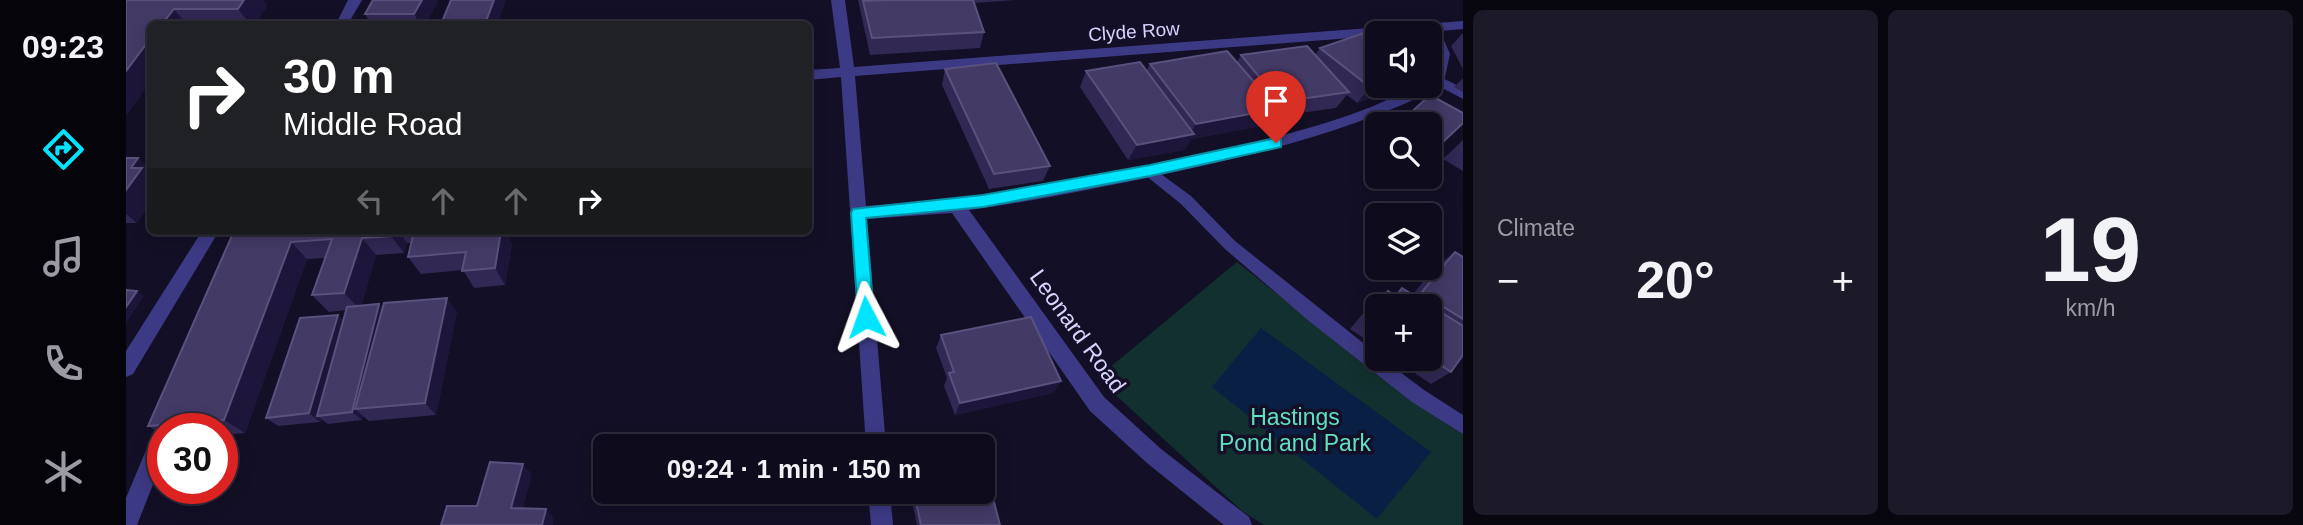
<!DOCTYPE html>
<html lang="en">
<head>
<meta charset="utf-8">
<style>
  :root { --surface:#0e0b1c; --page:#1c1929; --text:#f1f3f6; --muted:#9b9ba3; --line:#2e2b3b; --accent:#00e5ff }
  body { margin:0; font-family:Helvetica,sans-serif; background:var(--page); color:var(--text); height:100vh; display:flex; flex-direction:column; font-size:26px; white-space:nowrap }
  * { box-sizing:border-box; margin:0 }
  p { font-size:23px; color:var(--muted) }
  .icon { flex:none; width:38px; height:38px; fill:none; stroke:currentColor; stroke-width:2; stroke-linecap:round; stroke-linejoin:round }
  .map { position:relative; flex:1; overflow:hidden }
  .sheet { display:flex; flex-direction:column; gap:10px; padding:10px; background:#08060f; width:840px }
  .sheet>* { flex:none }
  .hud { position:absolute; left:21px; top:21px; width:665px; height:214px; border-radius:10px; box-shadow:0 4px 18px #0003,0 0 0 2px var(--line); background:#202124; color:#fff; overflow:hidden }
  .tools { position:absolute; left:1239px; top:21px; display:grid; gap:14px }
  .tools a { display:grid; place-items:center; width:77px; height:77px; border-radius:10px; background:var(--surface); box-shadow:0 4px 18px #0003,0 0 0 2px var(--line); font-size:35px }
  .speed { position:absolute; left:21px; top:413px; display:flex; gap:14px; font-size:35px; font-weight:700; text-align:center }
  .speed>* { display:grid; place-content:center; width:91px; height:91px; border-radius:50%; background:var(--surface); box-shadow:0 4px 18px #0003,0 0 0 2px var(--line); line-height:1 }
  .speed .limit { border:10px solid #d22; background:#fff; color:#111 }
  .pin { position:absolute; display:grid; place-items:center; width:60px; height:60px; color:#fff; margin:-72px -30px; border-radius:50% 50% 50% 0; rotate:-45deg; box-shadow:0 0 7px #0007 }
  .pin .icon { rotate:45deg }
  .me { position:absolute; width:77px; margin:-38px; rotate:356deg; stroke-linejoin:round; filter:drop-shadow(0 0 5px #0008) }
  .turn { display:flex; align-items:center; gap:24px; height:147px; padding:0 21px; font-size:32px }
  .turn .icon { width:91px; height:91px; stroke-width:2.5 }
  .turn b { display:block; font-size:49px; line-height:60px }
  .lanes { display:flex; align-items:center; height:66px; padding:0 21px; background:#0003; justify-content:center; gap:35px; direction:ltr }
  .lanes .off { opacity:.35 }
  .big { font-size:52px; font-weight:800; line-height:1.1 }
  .sheet .tile { flex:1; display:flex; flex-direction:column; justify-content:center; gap:10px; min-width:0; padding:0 24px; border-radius:10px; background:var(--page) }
  .sheet .dial { align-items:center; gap:0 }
  .dial b { font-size:91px; line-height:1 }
  .heat { display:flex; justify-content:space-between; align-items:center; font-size:38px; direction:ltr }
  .sheet .tiles { flex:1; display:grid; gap:10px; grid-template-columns:repeat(2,1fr) }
  .trip { position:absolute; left:467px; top:434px; width:402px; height:70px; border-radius:10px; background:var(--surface); box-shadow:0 4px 18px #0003,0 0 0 2px var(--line); font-weight:800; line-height:70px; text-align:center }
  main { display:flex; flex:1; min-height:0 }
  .tab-bar { display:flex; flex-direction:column; width:126px; justify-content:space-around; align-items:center; background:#06040b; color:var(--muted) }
  .tab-bar .icon { width:49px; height:49px }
  .tab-bar .current { color:var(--accent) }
  .tab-bar b { font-size:32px; color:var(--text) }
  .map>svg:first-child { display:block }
  .green { fill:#12302f }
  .water { fill:#0a1f44 }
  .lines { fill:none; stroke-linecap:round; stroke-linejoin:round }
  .service { fill:#3d3a85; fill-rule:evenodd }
  .minor { fill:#3d3a85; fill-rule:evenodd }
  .wall { fill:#312854 }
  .shaded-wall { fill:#1d163a }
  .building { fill:#433a66; stroke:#5a527e; stroke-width:2 }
  .route { fill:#00e5ff; stroke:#0095a6; stroke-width:2 }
  .labels { text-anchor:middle; stroke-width:7; stroke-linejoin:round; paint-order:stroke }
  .far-street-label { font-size:19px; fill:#d9d4ff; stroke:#130f26 }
  .street-label { font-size:23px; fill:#d9d4ff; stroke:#130f26 }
  .park-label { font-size:23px; fill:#5fe0c0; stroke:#130f26 }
</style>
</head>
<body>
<main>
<nav class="tab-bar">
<b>09:23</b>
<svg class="icon current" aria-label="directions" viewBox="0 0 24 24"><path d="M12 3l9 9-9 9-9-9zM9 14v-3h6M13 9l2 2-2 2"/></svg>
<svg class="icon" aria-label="music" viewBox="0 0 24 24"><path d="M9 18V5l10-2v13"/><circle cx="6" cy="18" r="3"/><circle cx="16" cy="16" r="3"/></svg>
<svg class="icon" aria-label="phone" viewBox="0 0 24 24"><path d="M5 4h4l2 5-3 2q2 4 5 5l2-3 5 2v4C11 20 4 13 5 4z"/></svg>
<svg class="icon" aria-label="climate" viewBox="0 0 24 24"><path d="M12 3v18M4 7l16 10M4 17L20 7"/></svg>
</nav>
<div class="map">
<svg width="1337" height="525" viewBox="0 0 1337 525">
  <rect width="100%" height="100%" fill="#130f26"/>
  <!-- green -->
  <path class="green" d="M1111,262L1276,393L1337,434V525H1138L1116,511L971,378Z"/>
  <!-- water -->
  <path class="water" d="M1135,328L1305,452L1251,519L1086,387Z"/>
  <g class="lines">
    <!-- service -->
    <path class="service" d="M1312,76L1337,88V99L1307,83V77Z
      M1024,166L1065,196L1109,241L1251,354V359H1257L1298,390L1337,415V434L1286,402L1183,321L1099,249L1055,204L1019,175L1017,171L1019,167Z"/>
    <!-- minor -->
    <path class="minor" d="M222,0H236L222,24H210Z
      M705,0H719L728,67L1337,21V29L1314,31L1324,54L1317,86C1223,133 1123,156 1021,178C962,190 903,202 843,210L978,397L1035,449L1123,517L1126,525H1098L1021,463L964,411L826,213L741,219L760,446H740L715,77L682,80V70L714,68ZM1301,32L1304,33L1310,60L1304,86C1284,86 1263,100 1245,107C1215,119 1184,128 1153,136C1019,172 879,197 740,206L729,76L1251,36V33Z
      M76,231H93L7,374L0,377V351Z
      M37,423L45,429H37V459L11,525H0V498L30,426Z
      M742,492H764L767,525H745Z"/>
  </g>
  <!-- wall -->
  <path class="wall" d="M0,0H137L141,6L129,24H24V82L0,115Z
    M312,0L300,24H245L239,14Z
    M732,0H847L858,32L854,48L744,55Z
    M847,0H890L848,3Z
    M1336,34H1337V69L1325,46Z
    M1194,48L1275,87L1231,103L1221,95L1210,108L1146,117L1140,125L1065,139L1058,150L1002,160L954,87L960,71H1020L1024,64L1111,62L1115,55H1189Z
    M819,69L924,166L917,181L863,189L816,85Z
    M1337,78V92L1328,87Z
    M1278,119L1337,123L1306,153L1304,151V124H1273Z
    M1337,140V171L1317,159Z
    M0,158H12L24,170V203L11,223H0Z
    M108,231H379L386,244L379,285L348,288L337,270L295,274L282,257L285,243H281L278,253L250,255L235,306L253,304L256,308L331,311L310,415L243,421L237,416L236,420L202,424L195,419L194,422L152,426L140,418L217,320L220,310L203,312L186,295L199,258L181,259L119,433L96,435V429H37V434L22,426Z
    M1329,252L1337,257V355L1325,372L1305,384L1275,364L1272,366L1261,359H1304V306H1251V352L1246,349L1248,345L1224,329L1245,304L1262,291L1268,294L1276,288L1287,294L1310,266Z
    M815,335L935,381L927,393L829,415L818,386L821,378L810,348Z
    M784,492H858L874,525H791Z"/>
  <!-- shaded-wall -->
  <path class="shaded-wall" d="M118,0H137L141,6L129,24H124L112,9Z
    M296,0H312L300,24H294L288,14Z
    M368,0H380L372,24H359Z
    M48,9L60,24H36Z
    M24,39V82L0,115V71Z
    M1251,84V86H1276L1231,103L1244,87Z
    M1152,109L1140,125L1065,139L1058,150L1002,160L1011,145L1063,135L1070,124Z
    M12,158L24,170V203L11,223L0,214V190L5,168Z
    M266,231H272L281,243L278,253L265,236Z
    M375,231H379L386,244L379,285L369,268Z
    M236,238L250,255L234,309L218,293Z
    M165,242L181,259L119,433L98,420Z
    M11,291L18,296L0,323V307Z
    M321,298L331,311L310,415L299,403Z
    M253,304L261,314L229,409L237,416L236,420L226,412Z
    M212,315L222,324L191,416L195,419L194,422L183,413Z
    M935,381L927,393L829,415L834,403Z
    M397,464L406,474L395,517L385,508Z
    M420,509L428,518L427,525H416Z"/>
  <!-- building -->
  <path class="building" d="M0,0H118L112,9H48L36,24H24V39L0,71Z
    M247,0H296L288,14H239Z
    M325,0H368L359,24H315Z
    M760,0H847L858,32L746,38L737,1Z
    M1238,33L1251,43V84L1244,87L1194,48Z
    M1181,46L1223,92L1154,102L1115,55Z
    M1101,51L1152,109L1070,124L1024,64Z
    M1014,62L1068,134L1011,145L960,71Z
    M870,63L924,166L868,174L819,69Z
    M1304,95L1337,113V123L1318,141L1304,134V124H1287L1278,119Z
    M0,158H12L5,168H16L0,190Z
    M108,231H266L265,236L236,238L218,293L186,295L206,239L165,242L98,420L22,426Z
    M288,231H375L369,268L336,271L340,252L282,257Z
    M1329,252L1337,257V319L1295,293Z
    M1276,288L1337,326V355L1325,372L1304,358V306H1251V323L1241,316L1262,291L1270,296Z
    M0,290L11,291L0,307Z
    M321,298L299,403L229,409L258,303Z
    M253,304L226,412L191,416L221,307Z
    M212,315L183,413L140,418L174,318Z
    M905,317L935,381L834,403L823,373L828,372L815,335Z
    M364,462L397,464L385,508L420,509L416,525H315L321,506H351Z
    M858,468H859L874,525H795L788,492H858Z"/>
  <!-- route -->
  <path class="route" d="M1150,138L1155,140V147L1024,176L857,207L740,218L748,317L746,322L740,324L734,322L732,317L725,213L727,209L857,195L1024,165Z"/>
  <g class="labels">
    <!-- far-street labels -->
    <g class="far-street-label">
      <text transform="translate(1008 31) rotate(-4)" y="7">Clyde Row</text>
    </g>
    <!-- street labels -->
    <g class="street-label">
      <text transform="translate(952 331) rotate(54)" y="8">Leonard Road</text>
    </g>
    <!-- park labels -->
    <g class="park-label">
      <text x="1169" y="425">Hastings<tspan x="1169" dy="26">Pond and Park</tspan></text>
    </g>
  </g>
</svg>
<div class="tools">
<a><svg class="icon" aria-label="sound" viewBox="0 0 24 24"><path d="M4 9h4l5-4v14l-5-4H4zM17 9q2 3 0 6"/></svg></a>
<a><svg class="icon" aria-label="search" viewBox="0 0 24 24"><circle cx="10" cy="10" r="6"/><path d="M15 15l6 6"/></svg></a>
<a><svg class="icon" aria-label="layers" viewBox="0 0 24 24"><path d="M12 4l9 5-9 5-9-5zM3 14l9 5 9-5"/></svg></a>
<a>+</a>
</div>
<div class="speed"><div class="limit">30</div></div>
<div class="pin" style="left:1150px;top:143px;background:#d93025"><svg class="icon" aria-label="arrive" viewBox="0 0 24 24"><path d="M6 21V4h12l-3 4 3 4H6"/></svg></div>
<svg class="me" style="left:740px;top:317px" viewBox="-20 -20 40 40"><path d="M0-17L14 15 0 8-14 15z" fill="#00e5ff" stroke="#fff" stroke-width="4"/></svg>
<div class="trip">09:24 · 1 min · 150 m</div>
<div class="hud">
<div class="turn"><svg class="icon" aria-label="right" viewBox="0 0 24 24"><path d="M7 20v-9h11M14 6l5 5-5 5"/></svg><div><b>30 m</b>Middle Road</div></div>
<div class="lanes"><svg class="icon off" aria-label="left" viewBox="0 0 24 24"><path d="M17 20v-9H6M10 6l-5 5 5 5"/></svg><svg class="icon off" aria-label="ahead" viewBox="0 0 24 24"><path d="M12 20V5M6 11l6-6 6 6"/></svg><svg class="icon off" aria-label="ahead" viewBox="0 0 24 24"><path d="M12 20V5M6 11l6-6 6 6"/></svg><svg class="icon" aria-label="right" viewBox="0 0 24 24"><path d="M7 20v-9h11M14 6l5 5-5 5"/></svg></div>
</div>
</div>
<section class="sheet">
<div class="tiles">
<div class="tile"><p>Climate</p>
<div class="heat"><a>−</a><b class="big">20°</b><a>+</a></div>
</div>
<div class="tile dial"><b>19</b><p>km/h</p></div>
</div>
</section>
</main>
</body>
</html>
